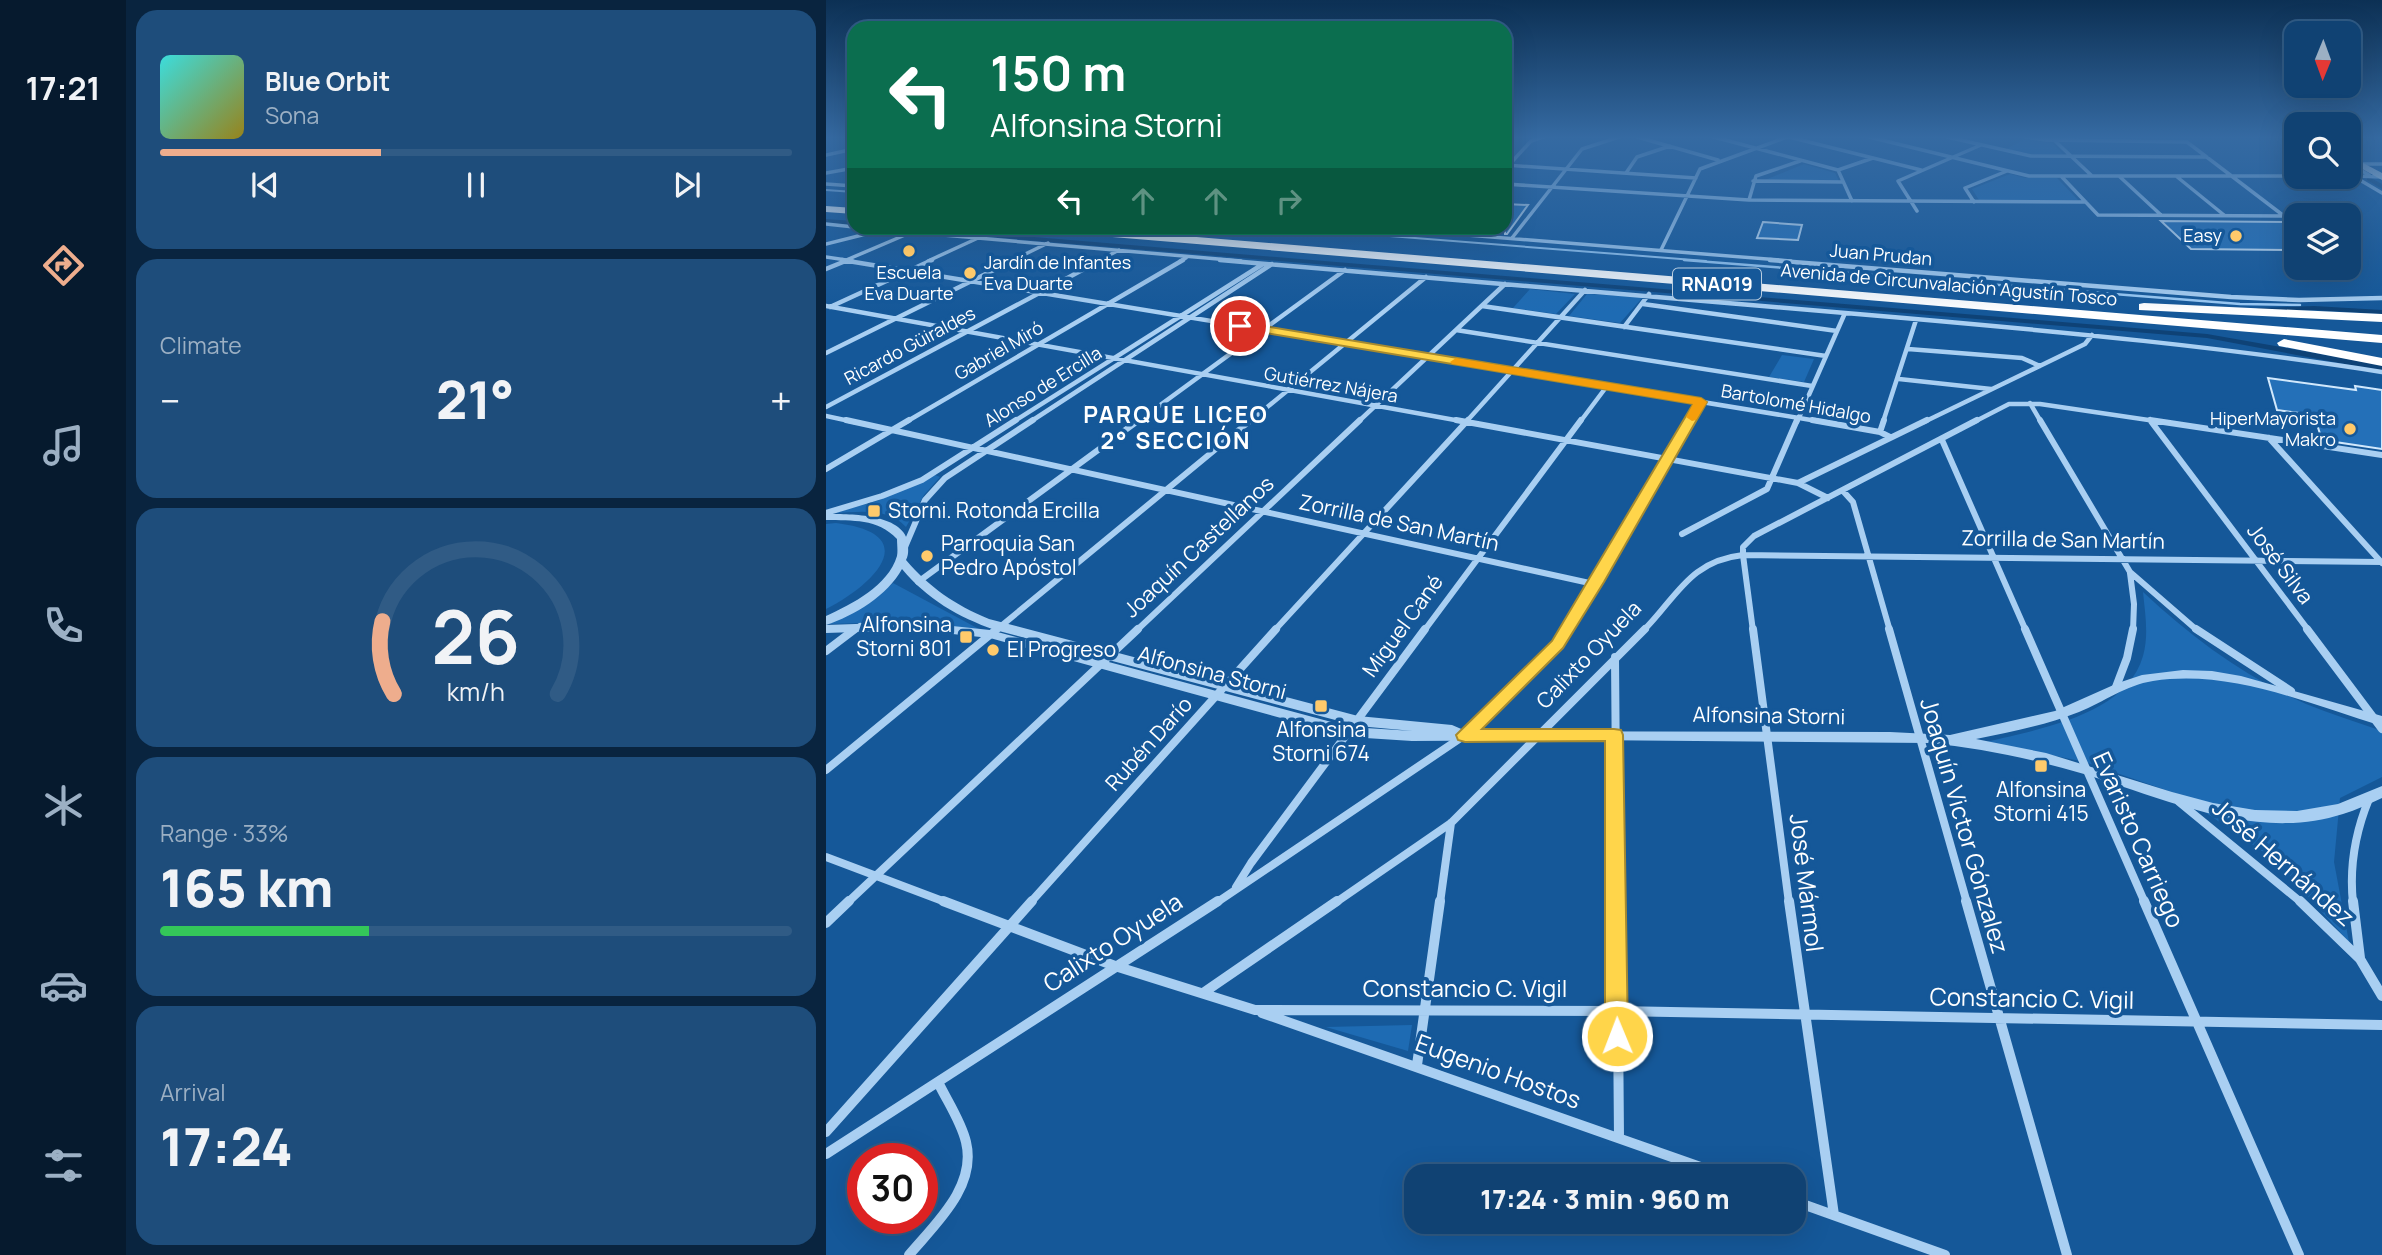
<!DOCTYPE html>
<html lang="en">
<head>
<meta charset="utf-8">
<style>
  :root { --surface:#104273; --page:#1e4d7b; --text:#f1f3f6; --muted:#9cb0c4; --line:#305b85; --accent:#eead8d }
  body { margin:0; font-family:Manrope,sans-serif; background:var(--page); color:var(--text); height:100vh; display:flex; flex-direction:column; font-size:26px; white-space:nowrap }
  * { box-sizing:border-box; margin:0 }
  p { font-size:23px; color:var(--muted) }
  .icon { flex:none; width:38px; height:38px; fill:none; stroke:currentColor; stroke-width:2; stroke-linecap:round; stroke-linejoin:round }
  .map { position:relative; flex:1; overflow:hidden }
  .panel { display:flex; flex-direction:column; gap:10px; padding:10px; background:#09243f; width:700px }
  .panel>* { flex:none }
  .banner { position:absolute; left:21px; top:21px; width:665px; height:214px; border-radius:21px; box-shadow:0 7px 28px #0002,0 0 0 2px var(--line); background:#0b6e4f; color:#fff; overflow:hidden }
  .needle { width:46px; rotate:181deg }
  .controls { position:absolute; left:1458px; top:21px; display:grid; gap:14px }
  .controls a { display:grid; place-items:center; width:77px; height:77px; border-radius:14px; background:var(--surface); box-shadow:0 7px 28px #0002,0 0 0 2px var(--line); font-size:35px }
  .speed { position:absolute; left:21px; top:1143px; display:flex; gap:14px; font-size:35px; font-weight:700; text-align:center }
  .speed>* { display:grid; place-content:center; width:91px; height:91px; border-radius:50%; background:var(--surface); box-shadow:0 7px 28px #0002,0 0 0 2px var(--line); line-height:1 }
  .speed .limit { border:10px solid #d22; background:#fff; color:#111 }
  .pin { position:absolute; display:grid; place-items:center; width:60px; height:60px; color:#fff; margin:-30px; border:4px solid #fff; border-radius:50%; box-shadow:0 2px 7px #0007 }
  .me { position:absolute; width:77px; margin:-38px; rotate:359deg; stroke-linejoin:round; filter:drop-shadow(0 0 5px #0008) }
  .turn { display:flex; align-items:center; gap:24px; height:147px; padding:0 28px; font-size:32px }
  .turn .icon { width:91px; height:91px; stroke-width:2.5 }
  .turn b { display:block; font-size:49px; line-height:60px }
  .lanes { display:flex; align-items:center; height:66px; padding:0 28px; background:#0003; justify-content:center; gap:35px; direction:ltr }
  .lanes .off { opacity:.35 }
  .big { font-size:52px; font-weight:800; line-height:1.1 }
  .panel .card { flex:1; display:flex; flex-direction:column; justify-content:center; gap:10px; min-width:0; padding:0 24px; border-radius:21px; background:var(--page) }
  .panel .dial { align-items:center; gap:0 }
  .dial svg { height:182px; overflow:visible; fill:none; stroke:var(--line); stroke-width:7; stroke-linecap:round; text-anchor:middle }
  .dial text { fill:var(--text); stroke:none }
  .song { display:flex; align-items:center; gap:21px }
  .cover { width:84px; height:84px; border-radius:10px; background:linear-gradient(135deg,hsl(180 70% 55%),hsl(50 70% 35%)) }
  .played { height:7px; border-radius:4px; background:linear-gradient(90deg,var(--accent) 35%,var(--line) 35%) }
  .keys { display:flex; justify-content:space-around; direction:ltr }
  .heat { display:flex; justify-content:space-between; align-items:center; font-size:38px; direction:ltr }
  .charge { height:10px; border-radius:5px; background:linear-gradient(90deg,#34c759 33%,var(--line) 0) }
  .trip { position:absolute; left:578px; top:1164px; width:402px; height:70px; border-radius:21px; background:var(--surface); box-shadow:0 7px 28px #0002,0 0 0 2px var(--line); font-weight:800; line-height:70px; text-align:center }
  main { display:flex; flex:1; min-height:0 }
  .tabs { display:flex; flex-direction:column; width:126px; justify-content:space-around; align-items:center; background:#061a2e; color:var(--muted) }
  .tabs .icon { width:49px; height:49px }
  .tabs .active { color:var(--accent) }
  .tabs b { font-size:32px; color:var(--text) }
  .map>svg:first-child { display:block }
  .green { fill:#1e6bb3 }
  .lines { fill:none; stroke-linecap:round; stroke-linejoin:round }
  .stream-far1 { stroke:#9ccbf5; stroke-width:2 }
  .stream { stroke:#9ccbf5; stroke-width:2.5 }
  .canal { fill:#0e4276; fill-rule:evenodd }
  .building { fill:#2470b8; stroke:#d1e8fc; stroke-width:2 }
  .minor-far4 { stroke:#a9cff2; stroke-width:3.5 }
  .minor-far3 { stroke:#a9cff2; stroke-width:4.5 }
  .minor-far2 { stroke:#a9cff2; stroke-width:6 }
  .minor-far1 { stroke:#a9cff2; stroke-width:8 }
  .minor { stroke:#a9cff2; stroke-width:10 }
  .tertiary { fill:#a9cff2; fill-rule:evenodd }
  .primary { fill:#f5f9ff; fill-rule:evenodd }
  .motorway { fill:#fff; fill-rule:evenodd }
  .route { fill:#ffd54a; stroke:#a68a30; stroke-width:2 }
  .slow { fill:#f59e0b }
  .poi-dot { fill:#ffca6b; stroke:#155899; stroke-width:2.5 }
  .labels { text-anchor:middle; stroke-width:7; stroke-linejoin:round; paint-order:stroke }
  .far-poi-label { font-size:18px; fill:#fff; stroke:#155899; text-anchor:end }
  .far-street-label { font-size:18px; fill:#fff; stroke:#155899 }
  .shield { fill:#155899; stroke:#b9cde0; stroke-width:2 }
  .shield-label { font-size:19px; font-weight:bold; fill:#fff }
  .poi-label { font-size:21px; fill:#fff; stroke:#155899; text-anchor:start }
  .street-label { font-size:21px; fill:#fff; stroke:#155899 }
  .far-district-label { font-size:23px; font-weight:bold; letter-spacing:2px; fill:#fff; stroke:#155899 }
  .near-street-label { font-size:24px; fill:#fff; stroke:#155899 }
</style>
</head>
<body>
<main>
<nav class="tabs">
<b>17:21</b>
<svg class="icon active" aria-label="directions" viewBox="0 0 24 24"><path d="M12 3l9 9-9 9-9-9zM9 14v-3h6M13 9l2 2-2 2"/></svg>
<svg class="icon" aria-label="music" viewBox="0 0 24 24"><path d="M9 18V5l10-2v13"/><circle cx="6" cy="18" r="3"/><circle cx="16" cy="16" r="3"/></svg>
<svg class="icon" aria-label="phone" viewBox="0 0 24 24"><path d="M5 4h4l2 5-3 2q2 4 5 5l2-3 5 2v4C11 20 4 13 5 4z"/></svg>
<svg class="icon" aria-label="climate" viewBox="0 0 24 24"><path d="M12 3v18M4 7l16 10M4 17L20 7"/></svg>
<svg class="icon" aria-label="car" viewBox="0 0 24 24"><path d="M5 17H2v-5l4-1 3-4h7l3 4 3 1v5h-3M9 17h6M6 11h13"/><circle cx="7" cy="17" r="2"/><circle cx="17" cy="17" r="2"/></svg>
<svg class="icon" aria-label="filters" viewBox="0 0 24 24"><path d="M4 7h16M4 17h16"/><circle cx="9" cy="7" r="2"/><circle cx="15" cy="17" r="2"/></svg>
</nav>
<section class="panel">
<div class="card">
<div class="song"><i class="cover"></i><div><b>Blue Orbit</b><p>Sona</p></div></div>
<div class="played"></div>
<div class="keys"><svg class="icon" aria-label="previous" viewBox="0 0 24 24"><path d="M18 5L8 12l10 7zM5 5v14"/></svg><svg class="icon" aria-label="pause" viewBox="0 0 24 24"><path d="M8 5v14M16 5v14"/></svg><svg class="icon" aria-label="next" viewBox="0 0 24 24"><path d="M6 5l10 7-10 7zM19 5v14"/></svg></div>
</div>
<div class="card"><p>Climate</p>
<div class="heat"><a>−</a><b class="big">21°</b><a>+</a></div>
</div>
<div class="card dial"><svg viewBox="0 0 100 80">
<path d="M14 69A42 42 0 1 1 86 69"/>
<path d="M14 69A42 42 0 0 1 9 37" stroke="#eead8d"/>
<text x="50" y="56" font-size="32" font-weight="700">26</text>
<text x="50" y="72" font-size="11">km/h</text>
</svg></div>
<div class="card"><p>Range · 33%</p><b class="big">165 km</b><div class="charge"></div></div>
<div class="card"><p>Arrival</p><b class="big">17:24</b></div>
</section>
<div class="map">
<svg width="1556" height="1255" viewBox="0 0 1556 1255">
  <rect width="100%" height="100%" fill="#155899"/>
  <!-- green -->
  <path class="green" d="M1199,139L1226,143L1237,154H1205L1180,149Z
    M978,164L1009,173L1013,181L939,180Z
    M1184,174L1199,178H1231L1252,200H1153L1146,189Z
    M704,289L749,294L730,314L687,308Z
    M761,294L817,297L794,323L743,316Z
    M956,355L988,359L978,382L943,377Z
    M109,475L114,477L98,495L80,527C62,507 33,512 8,513L51,501Z
    M10,523C99,534 48,585 0,609V524Z
    M67,583L153,629L74,622L3,624L43,603Z
    M1317,592C1366,638 1418,676 1480,704C1505,714 1531,722 1556,731V777L1514,798L1508,862L1523,942L1449,860L1354,795L1259,762L1160,742C1211,729 1300,716 1317,656C1323,635 1319,613 1317,592Z
    M586,1025L582,1051L500,1027Z"/>
  <g class="lines">
    <!-- stream-far1 -->
    <path class="stream-far1" d="M0,190L28,192
      M462,228L880,261"/>
    <!-- stream -->
    <path class="stream" d="M858,260L1414,304L1474,305"/>
    <!-- canal -->
    <path class="canal" d="M1541,178H1545L1556,184V189L1541,180Z
      M0,219L28,221V225L0,223Z
      M76,228H98L1381,334L1556,365V371L1381,338L79,230Z
      M1488,306L1556,310V314L1488,310L1432,312L1428,310L1432,308Z"/>
  </g>
  <!-- building -->
  <path class="building" d="M679,204L702,205L681,234H679Z
    M1335,221L1470,222V250L1365,249Z
    M937,222L976,225L972,240L931,238Z
    M1442,378L1530,390L1529,386L1556,390V449L1496,440L1488,415L1451,410Z"/>
  <g class="lines">
    <!-- minor-far4 -->
    <path class="minor-far4" d="M811,137L892,160
      M888,137L1012,170
      M963,137L1095,170
      M1043,137L1203,176H1470
      M1121,137L1205,156L1381,157
      M1199,137L1220,140L1361,142L1458,216
      M1228,140L1265,175
      M0,155L28,149
      M1522,163L1543,175
      M1534,164H1556
      M679,165L870,178
      M683,165L705,141L717,137
      M1012,170L1047,158
      M1012,170L1026,201
      M0,173L28,168
      M800,173L811,157L844,146
      M1522,173L1556,193
      M1235,176L1272,215L1458,216
      M1293,176L1335,215
      M1350,176L1398,215
      M1530,176L1556,177
      M927,181L1017,182
      M0,184L28,186
      M679,184L923,200L1260,202
      M923,200L930,176L974,161
      M1148,202L1139,188L1181,171
      M1091,211L1072,181L1155,145
      M0,224L28,227
      M36,228L415,261
      M553,228L965,261
      M686,238L756,149L793,137
      M0,244L52,231
      M835,250L874,169L961,137
      M0,257L27,261
      M18,261L86,232
      M102,261L152,238
      M185,261L222,243
      M272,261L293,250
      M354,261L360,258"/>
    <!-- minor-far3 -->
    <path class="minor-far3" d="M16,260L997,422
      M394,260C622,278 850,297 1078,318C1238,332 1397,347 1556,372
      M944,260L1405,297L1473,300L1556,298
      M0,269L22,260
      M817,304L1011,331
      M0,306L640,422
      M656,306L1000,356
      M4,307L106,260
      M798,327L823,294
      M630,330L986,386
      M1082,349L1196,358L1214,366
      M0,353L188,260
      M1073,379L1165,389
      M1204,403L1215,422
      M0,407L275,260
      M0,416L28,422
      M1324,420L1326,422
      M80,422L357,260
      M187,422L437,264
      M204,422L446,264
      M311,422L519,270
      M423,422L600,277
      M532,422L679,284
      M640,422L759,290
      M754,422L781,386
      M863,422L875,402
      M971,422L1019,313
      M1057,422L1090,320
      M1098,422L1259,344L1266,335
      M1148,422L1183,404H1214L1336,422"/>
    <!-- minor-far2 -->
    <path class="minor-far2" d="M20,420L768,584
      M630,420L972,483L1002,498
      M986,420L1054,432L1064,437
      M1214,420L1304,572L1372,631
      M1324,420L1483,631
      M1324,420L1556,455
      M1054,432L1058,420
      M1443,438L1556,563
      M1116,440L1200,631
      M0,469L83,420
      M972,483L1101,420
      M1017,491L1027,502L1064,631
      M0,513L56,496L96,480L190,420
      M856,534L941,489L971,420
      M79,547L99,500L119,478L207,420
      M1304,573L1308,604L1307,631
      M92,582L313,420
      M27,631L34,626
      M169,631L425,420
      M310,631L534,420
      M448,631L642,420
      M598,631L755,420
      M739,631L771,582L864,420
      M817,631C851,597 863,561 917,555V547L928,536L1151,420
      M927,631L917,555L1556,562"/>
    <!-- minor-far1 -->
    <path class="minor-far1" d="M927,629L963,903
      M1063,629L1141,903
      M1199,629L1319,903
      M1370,629L1465,691
      M1481,629L1556,729
      M0,651L29,629
      M789,657L791,903
      M1290,687L1301,658L1307,629
      M0,770L171,629
      M1353,802L1476,903
      M0,857L122,903
      M410,887L425,863L599,629
      M21,903L312,629
      M204,903L450,629
      M390,903L639,735L731,644L740,629
      M509,903L625,823L819,629
      M614,903L625,823
      M1527,903C1523,866 1529,833 1543,799"/>
    <!-- minor -->
    <path class="minor" d="M117,901L289,966L429,1010L790,1011L1556,1025
      M791,901L793,1137
      M963,901L1008,1215
      M1140,901L1241,1255
      M1318,901L1473,1255
      M1474,901L1534,959L1556,996
      M1527,901L1534,958
      M0,923L23,901
      M377,993L511,901
      M436,1013L900,1176
      M591,1065L614,901
      M0,1132L206,901
      M0,1154L392,901
      M968,1201L1119,1255
      M83,1255C109,1224 151,1187 140,1142C135,1121 121,1101 112,1082"/>
    <!-- tertiary -->
    <path class="tertiary" d="M0,514C22,514 79,513 82,544C82,550 83,554 80,560C103,587 129,605 163,619L532,716L626,725L640,731L1064,732L1124,735L1229,711L1292,683L1316,675L1357,670L1386,671L1415,676L1556,716V726C1482,704 1406,669 1327,681C1300,685 1278,702 1253,712C1220,725 1185,732 1150,739L1220,753L1346,792L1387,803L1429,810L1471,811L1512,804L1556,786V798C1543,804 1530,810 1517,814C1430,842 1340,799 1258,774C1207,759 1155,748 1102,743L758,740L586,741L524,737L164,638L89,630L0,633V625L89,622L164,630L524,727L587,731L532,726L169,630C132,617 101,599 76,569C62,595 28,616 0,625V616C26,604 62,586 71,556C72,551 71,544 71,539C51,518 27,521 0,520Z"/>
    <!-- primary -->
    <path class="primary" d="M1522,155L1556,173V180L1522,161Z"/>
    <!-- motorway -->
    <path class="motorway" d="M0,206L28,208V214L0,212Z
      M220,228H262L1556,335V343L226,232Z
      M1318,303L1556,314V322L1313,310V304Z
      M1458,339L1556,358V366L1453,346L1451,343Z"/>
  </g>
  <!-- sky -->
  <linearGradient id="sky" x2="0" y2="1"><stop stop-color="#0c3054"/><stop offset="0.44" stop-color="#356aa2"/><stop offset="1" stop-color="#356aa2" stop-opacity="0"/></linearGradient>
  <rect width="1556" height="312" fill="url(#sky)"/>
  <!-- route -->
  <path class="route" d="M414,322L875,398L881,402L778,582L737,648L656,729H788L795,730L797,735L802,1036L799,1044L791,1047L782,1044L779,1036V741L639,742L632,740L630,735L726,641L867,404L410,328V323Z"/>
  <!-- slow -->
  <path class="slow" d="M630,358L875,398L881,402L870,420L866,421L860,417L867,404L626,364L624,362Z"/>
  <!-- markers -->
  <g class="poi-dot">
    <circle cx="1410" cy="236" r="7"/>
    <circle cx="83" cy="251" r="7"/>
    <circle cx="144" cy="273" r="7"/>
    <circle cx="1524" cy="429" r="7"/>
    <rect x="41" y="504" width="14" height="14" rx="3.5"/>
    <circle cx="101" cy="556" r="7"/>
    <rect x="133" y="630" width="14" height="14" rx="3.5"/>
    <circle cx="167" cy="650" r="7"/>
    <rect x="488" y="699" width="14" height="14" rx="3.5"/>
    <rect x="1208" y="759" width="14" height="14" rx="3.5"/>
  </g>
  <g class="labels">
    <!-- far-poi labels -->
    <g class="far-poi-label">
      <text x="1396" y="242">Easy</text>
      <text x="158" y="269" text-anchor="start">Jardín de Infantes<tspan x="158" dy="21">Eva Duarte</tspan></text>
      <text x="83" y="279" text-anchor="middle">Escuela<tspan x="83" dy="21">Eva Duarte</tspan></text>
      <text x="1510" y="425">HiperMayorista<tspan x="1510" dy="21">Makro</tspan></text>
    </g>
    <!-- far-street labels -->
    <g class="far-street-label">
      <text transform="translate(1055 255) rotate(5)" y="6">Juan Prudan</text>
      <text transform="translate(1123 285) rotate(5)" y="6">Avenida de Circunvalación Agustín Tosco</text>
      <text transform="translate(84 346) rotate(-28)" y="6">Ricardo Güiraldes</text>
      <text transform="translate(173 351) rotate(-30)" y="6">Gabriel Miró</text>
      <text transform="translate(505 385) rotate(10)" y="6">Gutiérrez Nájera</text>
      <text transform="translate(217 387) rotate(-32)" y="6">Alonso de Ercilla</text>
      <text transform="translate(970 404) rotate(10)" y="6">Bartolomé Hidalgo</text>
    </g>
    <!-- shield labels -->
    <rect class="shield" x="847" y="268.5" width="88" height="31" rx="5"/>
    <g class="shield-label">
      <text x="891" y="291">RNA019</text>
    </g>
    <!-- poi labels -->
    <g class="poi-label">
      <text x="62" y="518">Storni. Rotonda Ercilla</text>
      <text x="115" y="551">Parroquia San<tspan x="115" dy="24">Pedro Apóstol</tspan></text>
      <text x="126" y="632" text-anchor="end">Alfonsina<tspan x="126" dy="24">Storni 801</tspan></text>
      <text x="181" y="657">El Progreso</text>
      <text x="495" y="737" text-anchor="middle">Alfonsina<tspan x="495" dy="24">Storni 674</tspan></text>
      <text x="1215" y="797" text-anchor="middle">Alfonsina<tspan x="1215" dy="24">Storni 415</tspan></text>
    </g>
    <!-- street labels -->
    <g class="street-label">
      <text transform="translate(573 523) rotate(12)" y="7">Zorrilla de San Martín</text>
      <text transform="translate(1237 540) rotate(1)" y="7">Zorrilla de San Martín</text>
      <text transform="translate(373 547) rotate(-43)" y="7">Joaquín Castellanos</text>
      <text transform="translate(1454 564) rotate(53)" y="7">José Silva</text>
      <text transform="translate(577 626) rotate(-54)" y="7">Miguel Cané</text>
      <text transform="translate(763 655) rotate(-46)" y="7">Calixto Oyuela</text>
      <text transform="translate(386 673) rotate(15)" y="7">Alfonsina Storni</text>
      <text transform="translate(943 716) rotate(1)" y="7">Alfonsina Storni</text>
      <text transform="translate(323 744) rotate(-48)" y="7">Rubén Darío</text>
    </g>
    <!-- far-district labels -->
    <g class="far-district-label">
      <text x="350" y="423">PARQUE LICEO<tspan x="350" dy="26">2° SECCIÓN</tspan></text>
    </g>
    <!-- near-street labels -->
    <g class="near-street-label">
      <text transform="translate(1138 826) rotate(74)" y="8">Joaquín Victor Gónzalez</text>
      <text transform="translate(1312 840) rotate(66)" y="8">Evaristo Carriego</text>
      <text transform="translate(1457 863) rotate(41)" y="8">José Hernández</text>
      <text transform="translate(980 883) rotate(83)" y="8">José Mármol</text>
      <text transform="translate(287 943) rotate(-33)" y="8">Calixto Oyuela</text>
      <text x="639" y="997">Constancio C. Vigil</text>
      <text transform="translate(1206 999) rotate(1)" y="8">Constancio C. Vigil</text>
      <text transform="translate(672 1072) rotate(20)" y="8">Eugenio Hostos</text>
    </g>
  </g>
</svg>
<div class="controls">
<a><svg class="needle" viewBox="-14 -14 28 28"><path d="M0-13l5 13h-10z" fill="#e53935"/><path d="M0 13l5-13h-10z" fill="#9cb0c4"/></svg></a>
<a><svg class="icon" aria-label="search" viewBox="0 0 24 24"><circle cx="10" cy="10" r="6"/><path d="M15 15l6 6"/></svg></a>
<a><svg class="icon" aria-label="layers" viewBox="0 0 24 24"><path d="M12 4l9 5-9 5-9-5zM3 14l9 5 9-5"/></svg></a>
</div>
<div class="speed"><div class="limit">30</div></div>
<div class="pin" style="left:414px;top:326px;background:#d93025"><svg class="icon" aria-label="arrive" viewBox="0 0 24 24"><path d="M6 21V4h12l-3 4 3 4H6"/></svg></div>
<svg class="me" style="left:791px;top:1036px" viewBox="-20 -20 40 40"><circle r="17" fill="#ffd54a" stroke="#fff" stroke-width="3"/><path d="M0-11L8 9 0 5-8 9z" fill="#fff"/></svg>
<div class="trip">17:24 · 3 min · 960 m</div>
<div class="banner">
<div class="turn"><svg class="icon" aria-label="left" viewBox="0 0 24 24"><path d="M17 20v-9H6M10 6l-5 5 5 5"/></svg><div><b>150 m</b>Alfonsina Storni</div></div>
<div class="lanes"><svg class="icon" aria-label="left" viewBox="0 0 24 24"><path d="M17 20v-9H6M10 6l-5 5 5 5"/></svg><svg class="icon off" aria-label="ahead" viewBox="0 0 24 24"><path d="M12 20V5M6 11l6-6 6 6"/></svg><svg class="icon off" aria-label="ahead" viewBox="0 0 24 24"><path d="M12 20V5M6 11l6-6 6 6"/></svg><svg class="icon off" aria-label="right" viewBox="0 0 24 24"><path d="M7 20v-9h11M14 6l5 5-5 5"/></svg></div>
</div>
</div>
</main>
</body>
</html>
